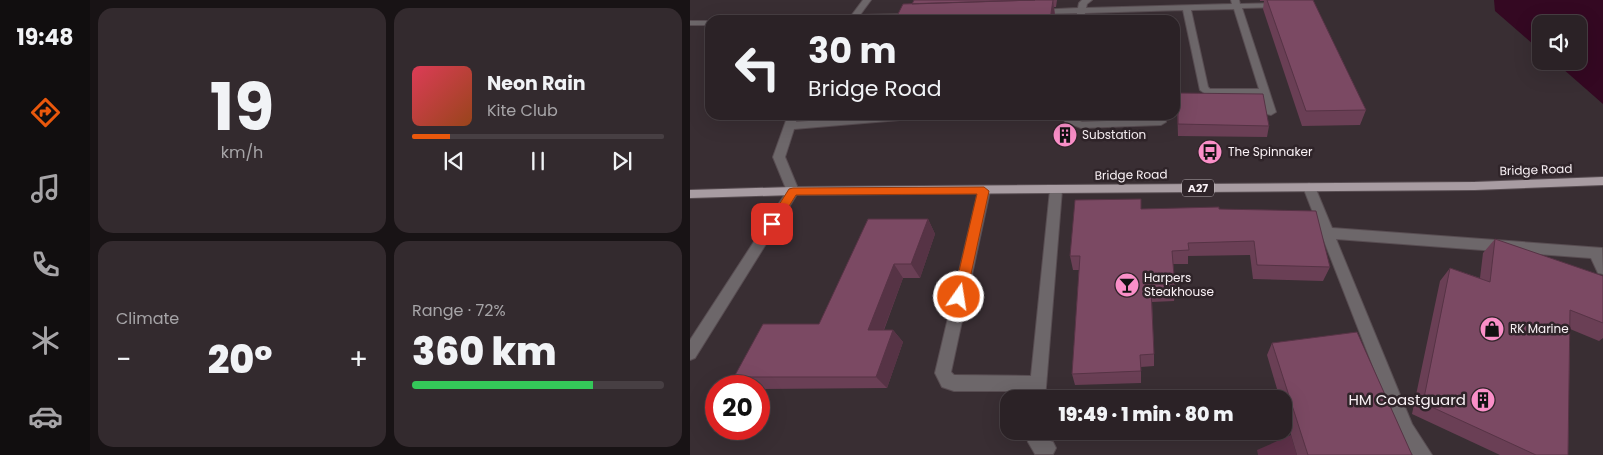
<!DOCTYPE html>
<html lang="en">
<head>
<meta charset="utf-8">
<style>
  :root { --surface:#2b2226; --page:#332a2e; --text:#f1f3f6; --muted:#a6a4a7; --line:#473f43; --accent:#ea580c }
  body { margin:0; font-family:Poppins,sans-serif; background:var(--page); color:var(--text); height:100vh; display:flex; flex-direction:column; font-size:19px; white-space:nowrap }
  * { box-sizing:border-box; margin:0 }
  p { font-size:16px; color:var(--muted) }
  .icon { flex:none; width:28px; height:28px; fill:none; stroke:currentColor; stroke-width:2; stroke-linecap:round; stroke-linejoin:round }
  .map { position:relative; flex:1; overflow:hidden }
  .panel { display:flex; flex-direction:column; gap:8px; padding:8px; background:#181315; width:600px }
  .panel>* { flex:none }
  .guide { position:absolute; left:15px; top:15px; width:475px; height:105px; border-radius:15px; box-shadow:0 5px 20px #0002,0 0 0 1px var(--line); background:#2b2226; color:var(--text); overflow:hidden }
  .controls { position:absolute; left:842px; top:15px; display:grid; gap:10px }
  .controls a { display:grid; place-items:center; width:55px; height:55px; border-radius:10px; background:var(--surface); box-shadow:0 5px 20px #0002,0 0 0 1px var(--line); font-size:25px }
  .speed { position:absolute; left:15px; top:375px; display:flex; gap:10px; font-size:25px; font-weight:700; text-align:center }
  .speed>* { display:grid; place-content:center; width:65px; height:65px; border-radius:50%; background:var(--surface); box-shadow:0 5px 20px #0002,0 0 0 1px var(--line); line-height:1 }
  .speed .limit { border:8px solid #d22; background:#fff; color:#111 }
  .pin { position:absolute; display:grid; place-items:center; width:42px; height:42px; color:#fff; margin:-21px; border-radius:10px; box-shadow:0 2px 8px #0006 }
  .me { position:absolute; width:55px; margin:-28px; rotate:13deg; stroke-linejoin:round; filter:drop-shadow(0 0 4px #0008) }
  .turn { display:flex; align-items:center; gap:18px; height:105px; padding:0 20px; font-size:22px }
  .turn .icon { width:65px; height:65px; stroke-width:2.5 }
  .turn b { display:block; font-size:35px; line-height:42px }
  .big { font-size:38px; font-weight:800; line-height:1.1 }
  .panel .card { flex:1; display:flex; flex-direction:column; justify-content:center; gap:8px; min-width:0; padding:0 18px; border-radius:15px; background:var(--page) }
  .panel .dial { align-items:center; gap:0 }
  .dial b { font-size:65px; line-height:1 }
  .song { display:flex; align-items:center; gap:15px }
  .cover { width:60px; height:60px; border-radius:8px; background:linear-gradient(135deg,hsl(350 70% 55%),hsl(20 70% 35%)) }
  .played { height:5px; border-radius:2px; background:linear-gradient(90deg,var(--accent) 15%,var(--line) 15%) }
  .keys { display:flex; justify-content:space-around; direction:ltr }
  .heat { display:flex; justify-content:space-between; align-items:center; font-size:28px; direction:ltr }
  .charge { height:8px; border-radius:4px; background:linear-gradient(90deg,#34c759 72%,var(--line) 0) }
  .panel .tiles { flex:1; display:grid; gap:8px; grid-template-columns:repeat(2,1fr) }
  .trip { position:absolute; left:310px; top:390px; width:292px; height:50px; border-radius:15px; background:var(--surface); box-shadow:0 5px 20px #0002,0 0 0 1px var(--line); font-weight:800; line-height:50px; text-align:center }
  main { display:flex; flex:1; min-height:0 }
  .menu { display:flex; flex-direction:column; width:90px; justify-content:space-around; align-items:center; background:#110e0f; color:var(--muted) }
  .menu .icon { width:35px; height:35px }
  .menu .current { color:var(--accent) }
  .menu b { font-size:22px; color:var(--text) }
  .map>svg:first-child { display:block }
  .green { fill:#5e3149 }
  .water { fill:#340822 }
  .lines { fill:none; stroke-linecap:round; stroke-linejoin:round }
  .minor-casing { stroke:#584d52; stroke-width:2 }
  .major-casing { stroke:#584d52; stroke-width:2 }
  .minor { fill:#6d676a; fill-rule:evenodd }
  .major { fill:#a89ca2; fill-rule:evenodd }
  .wall { fill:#6a3f55 }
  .shaded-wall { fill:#563345 }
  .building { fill:#7b4963; stroke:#563345 }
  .route { fill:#ea580c; stroke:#983908 }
  .labels { text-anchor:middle; stroke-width:5; stroke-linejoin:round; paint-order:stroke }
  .shield { fill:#2f2429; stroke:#bcb4b8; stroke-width:1 }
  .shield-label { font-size:11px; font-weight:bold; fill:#f9f1f5 }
  .poi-label { font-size:12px; fill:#f9f1f5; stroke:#2f2429; text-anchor:start }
  .street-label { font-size:12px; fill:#f9f1f5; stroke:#2f2429 }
  .near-poi-label { font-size:15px; fill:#f9f1f5; stroke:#2f2429; text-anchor:end }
</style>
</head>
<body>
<main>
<nav class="menu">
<b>19:48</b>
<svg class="icon current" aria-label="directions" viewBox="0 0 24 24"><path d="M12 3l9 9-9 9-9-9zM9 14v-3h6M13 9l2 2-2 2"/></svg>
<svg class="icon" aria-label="music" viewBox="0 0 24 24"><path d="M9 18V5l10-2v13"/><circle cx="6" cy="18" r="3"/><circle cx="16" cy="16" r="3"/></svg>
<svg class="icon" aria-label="phone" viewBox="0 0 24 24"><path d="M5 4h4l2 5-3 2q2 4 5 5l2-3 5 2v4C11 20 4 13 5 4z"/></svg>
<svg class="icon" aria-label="climate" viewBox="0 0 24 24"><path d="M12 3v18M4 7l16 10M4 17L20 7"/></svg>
<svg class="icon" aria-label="car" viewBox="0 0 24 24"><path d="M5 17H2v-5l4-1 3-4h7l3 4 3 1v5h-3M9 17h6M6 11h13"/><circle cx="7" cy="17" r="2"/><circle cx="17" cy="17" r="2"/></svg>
</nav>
<section class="panel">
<div class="tiles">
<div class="card dial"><b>19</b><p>km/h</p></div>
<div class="card">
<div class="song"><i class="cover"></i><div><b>Neon Rain</b><p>Kite Club</p></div></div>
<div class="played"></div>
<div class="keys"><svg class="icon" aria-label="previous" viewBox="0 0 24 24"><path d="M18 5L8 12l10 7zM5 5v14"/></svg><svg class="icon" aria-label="pause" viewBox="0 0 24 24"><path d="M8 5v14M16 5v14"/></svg><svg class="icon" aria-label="next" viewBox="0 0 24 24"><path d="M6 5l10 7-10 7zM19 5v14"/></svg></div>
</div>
<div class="card"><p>Climate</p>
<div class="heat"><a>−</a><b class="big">20°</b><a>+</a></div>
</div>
<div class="card"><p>Range · 72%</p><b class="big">360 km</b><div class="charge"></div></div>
</div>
</section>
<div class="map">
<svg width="913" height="455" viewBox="0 0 913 455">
  <rect width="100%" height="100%" fill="#392e33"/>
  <!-- green -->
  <path class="green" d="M601,435L607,455H568L567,450Z"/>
  <!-- water -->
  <path class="water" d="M804,0H913V104L864,61H889V24H851V51L805,11Z"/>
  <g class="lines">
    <defs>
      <path id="minor" d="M173,0H181L170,15L222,14L226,16L222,18L97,20L101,18L161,16Z
        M392,0H402L397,4L396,8L542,4L541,0H549L550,4L593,3V7H590L552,8L586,112L581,115L577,114L571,95H517L510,90L493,10L395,13L394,20H386L387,13L347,14L343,12L347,10L388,8L389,3ZM544,9L569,89H520L518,87L501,10Z
        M0,21H20V25H0Z
        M98,115H108L106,122L194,115H238L233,118L104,129L95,157L109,191L5,358L0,360V340L97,191L83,157Z
        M373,115H383L384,118L392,122L465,119V115H475L476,122L471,125L391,128L375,122Z
        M619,183L625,187L642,228L912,248L913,274L908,273L901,258L646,239L722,424L742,455H723L710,436L613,187Z
        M366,186L372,190L355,399H339L340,391H264L252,387L245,373L288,191L294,187L300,191L261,372L264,375L341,376L360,190Z
        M336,431H352L355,439L363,442L366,448L363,454H345L338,442Z"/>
      <path id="major" d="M913,177V185L785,190L103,195L0,198V190L103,187L785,182Z"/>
    </defs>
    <!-- minor casing -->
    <use href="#minor" class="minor-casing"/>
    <!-- major casing -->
    <use href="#major" class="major-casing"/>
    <!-- minor -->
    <use href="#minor" class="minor"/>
    <!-- major -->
    <use href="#major" class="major"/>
  </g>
  <!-- wall -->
  <path class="wall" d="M367,0L366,7H364L365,16V20H205L222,4Z
    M570,0H623L676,110L670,125L612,126L573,9L574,1H570Z
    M488,93L579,126L577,137L488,136L487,104Z
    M451,209H529L640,267L633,281L563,279L560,255L498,256V264H483L485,288L484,301L462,302L464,354V366L451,367V383L385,385L382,374L389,270H383L380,256Z
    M238,219L245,234L230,278H213L194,330H203L213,342L197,388L69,389V386H57L44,377L129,324Z
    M805,239L913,323V338L909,341L880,329L878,455H810L722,414L750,281L760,268L790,278L793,253Z
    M582,343L722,455H607L594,411V399H590L577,355Z"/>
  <!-- shaded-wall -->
  <path class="shaded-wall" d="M363,0L365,16V20H360Z
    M238,219L245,234L230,278L221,264Z
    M204,264L213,278L189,342L178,330Z
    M203,330L213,342L197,388L186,377Z"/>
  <!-- building -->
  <path class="building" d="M224,0H345L222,4Z
    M345,0H363L360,20H205L213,4Z
    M577,0H623L676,110L616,111Z
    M488,93L573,94L579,126L488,124Z
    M451,199V209L529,207V209L626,211L640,267L567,265L564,241L498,243L499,250L482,251L485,288L461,289L464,354L450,355L451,371L382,374L390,256H380L385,200Z
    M178,219H238L221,264H204L178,330H203L186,377H44L73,324H129Z
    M805,239L913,276V323L880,310L878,455H846L733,403L760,268L800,282Z
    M667,332L722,455H618L582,343Z"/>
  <!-- route -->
  <path class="route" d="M294,187L299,191L276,297L274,301L269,302L265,301L263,297L287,194L106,195L86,227L82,228L77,224L99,189L103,188Z"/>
  <!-- icons -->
  <defs>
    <symbol id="building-disc" viewBox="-11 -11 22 22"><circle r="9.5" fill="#fa8fc8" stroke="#2f2429"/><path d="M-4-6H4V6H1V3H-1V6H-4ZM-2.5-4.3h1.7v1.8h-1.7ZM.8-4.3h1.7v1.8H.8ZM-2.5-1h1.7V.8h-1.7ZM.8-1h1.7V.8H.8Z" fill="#111"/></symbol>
    <symbol id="bus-disc" viewBox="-11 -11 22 22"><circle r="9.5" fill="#fa8fc8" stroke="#2f2429"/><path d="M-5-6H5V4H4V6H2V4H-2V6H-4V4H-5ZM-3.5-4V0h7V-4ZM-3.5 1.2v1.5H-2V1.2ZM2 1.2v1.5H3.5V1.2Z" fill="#111"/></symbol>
    <symbol id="bar-disc" viewBox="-11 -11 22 22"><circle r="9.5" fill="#fa8fc8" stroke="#2f2429"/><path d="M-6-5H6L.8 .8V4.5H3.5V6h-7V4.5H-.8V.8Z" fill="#111"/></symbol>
    <symbol id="shop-disc" viewBox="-11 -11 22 22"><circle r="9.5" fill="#fa8fc8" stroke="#2f2429"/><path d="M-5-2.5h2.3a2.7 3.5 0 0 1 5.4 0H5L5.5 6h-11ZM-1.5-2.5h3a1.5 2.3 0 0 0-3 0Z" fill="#111"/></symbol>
  </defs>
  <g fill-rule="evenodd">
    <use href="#building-disc" x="361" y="121" width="28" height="28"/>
    <use href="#bus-disc" x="506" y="138" width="28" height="28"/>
    <use href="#bar-disc" x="423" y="271" width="28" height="28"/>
    <use href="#shop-disc" x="788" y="315" width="28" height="28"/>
    <use href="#building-disc" x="779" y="386" width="28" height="28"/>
  </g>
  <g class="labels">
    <!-- shield labels -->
    <rect class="shield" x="492" y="179.5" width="32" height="17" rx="4"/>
    <g class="shield-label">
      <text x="508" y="192">A27</text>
    </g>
    <!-- poi labels -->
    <g class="poi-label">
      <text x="392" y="139">Substation</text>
      <text x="538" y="156">The Spinnaker</text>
      <text x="454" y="282">Harpers<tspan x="454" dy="14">Steakhouse</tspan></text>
      <text x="820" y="333">RK Marine</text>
    </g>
    <!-- street labels -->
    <g class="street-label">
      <text transform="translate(846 170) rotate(-2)" y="4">Bridge Road</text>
      <text transform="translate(441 175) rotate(-1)" y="4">Bridge Road</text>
    </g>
    <!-- near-poi labels -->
    <g class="near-poi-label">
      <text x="776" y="405">HM Coastguard</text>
    </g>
  </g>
</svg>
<div class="controls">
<a><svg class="icon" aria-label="sound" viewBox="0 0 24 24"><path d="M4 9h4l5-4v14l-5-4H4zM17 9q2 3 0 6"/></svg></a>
</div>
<div class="speed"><div class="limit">20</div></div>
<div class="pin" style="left:82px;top:224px;background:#d93025"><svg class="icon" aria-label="arrive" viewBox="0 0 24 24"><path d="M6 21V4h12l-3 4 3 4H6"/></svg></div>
<svg class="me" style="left:269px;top:297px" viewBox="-20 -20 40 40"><circle r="17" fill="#ea580c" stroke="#fff" stroke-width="3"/><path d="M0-11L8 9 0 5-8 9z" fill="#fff"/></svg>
<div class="trip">19:49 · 1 min · 80 m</div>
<div class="guide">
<div class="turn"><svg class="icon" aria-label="left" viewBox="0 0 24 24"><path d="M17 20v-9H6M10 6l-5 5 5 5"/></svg><div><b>30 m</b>Bridge Road</div></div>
</div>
</div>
</main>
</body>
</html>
